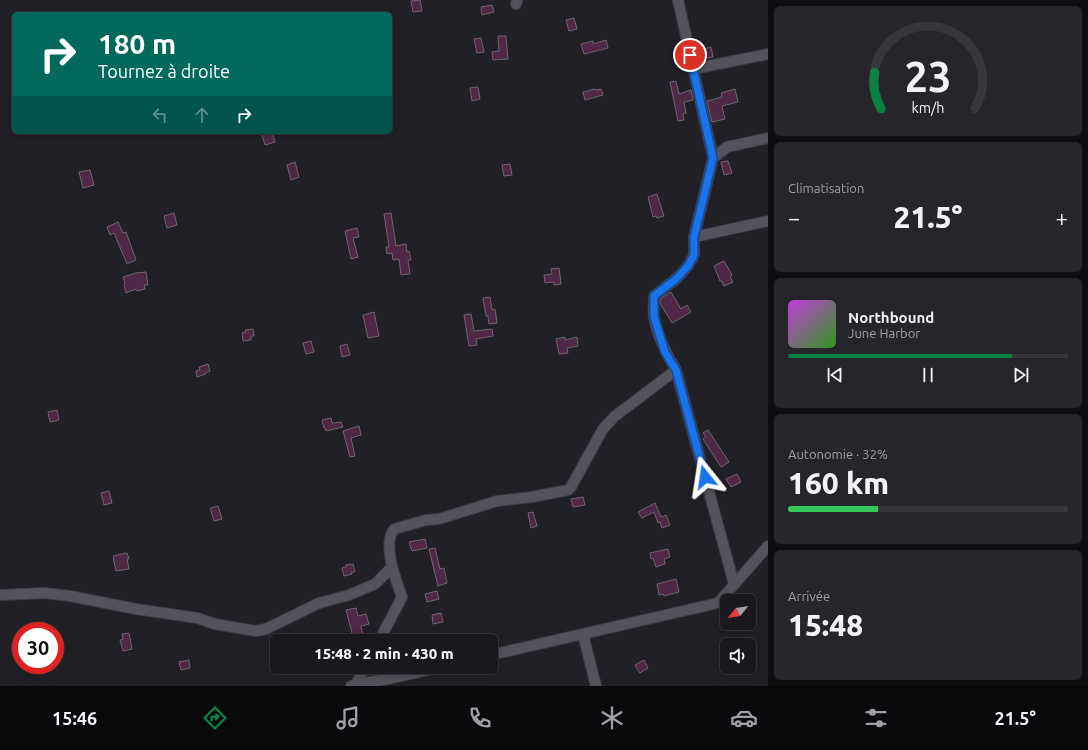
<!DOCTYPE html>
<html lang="fr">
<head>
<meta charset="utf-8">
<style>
  :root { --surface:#19181d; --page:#26252a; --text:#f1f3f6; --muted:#9fa0a4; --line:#37373b; --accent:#0b8043 }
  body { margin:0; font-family:Ubuntu,sans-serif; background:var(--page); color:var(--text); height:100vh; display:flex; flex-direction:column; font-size:15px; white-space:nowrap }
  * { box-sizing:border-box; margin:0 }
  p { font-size:13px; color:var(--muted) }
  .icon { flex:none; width:22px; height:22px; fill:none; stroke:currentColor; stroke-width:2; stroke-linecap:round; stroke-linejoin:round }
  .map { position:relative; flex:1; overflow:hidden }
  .details { display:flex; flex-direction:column; gap:6px; padding:6px; background:#0e0d10; width:320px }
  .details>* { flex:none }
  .guide { position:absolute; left:12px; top:12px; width:380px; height:122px; border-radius:6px; box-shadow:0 2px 10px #0003,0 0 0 1px var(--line); background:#00695c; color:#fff; overflow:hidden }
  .needle { width:26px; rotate:240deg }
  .controls { position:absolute; left:720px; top:594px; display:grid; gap:8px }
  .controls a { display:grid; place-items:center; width:36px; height:36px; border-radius:6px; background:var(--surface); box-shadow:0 2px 10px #0003,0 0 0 1px var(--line); font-size:20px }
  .speed { position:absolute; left:12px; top:622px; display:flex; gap:8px; font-size:20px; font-weight:700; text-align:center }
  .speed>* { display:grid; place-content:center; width:52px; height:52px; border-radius:50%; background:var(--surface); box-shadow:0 2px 10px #0003,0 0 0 1px var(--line); line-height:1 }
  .speed .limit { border:6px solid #d22; background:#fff; color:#111 }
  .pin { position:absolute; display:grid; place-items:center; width:34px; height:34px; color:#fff; margin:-17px; border:2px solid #fff; border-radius:50%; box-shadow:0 1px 4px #0007 }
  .me { position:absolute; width:44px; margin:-22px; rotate:345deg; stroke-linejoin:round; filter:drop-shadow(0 0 3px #0008) }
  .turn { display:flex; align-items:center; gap:14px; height:84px; padding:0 20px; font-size:18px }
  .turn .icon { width:52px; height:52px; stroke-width:2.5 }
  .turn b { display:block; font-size:28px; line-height:34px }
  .lanes { display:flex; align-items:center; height:38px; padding:0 20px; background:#0003; justify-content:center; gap:20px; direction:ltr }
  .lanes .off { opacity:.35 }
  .big { font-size:30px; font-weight:800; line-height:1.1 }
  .details .widget { flex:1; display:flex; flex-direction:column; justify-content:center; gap:6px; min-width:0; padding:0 14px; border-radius:6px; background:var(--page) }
  .details .dial { align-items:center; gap:0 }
  .dial svg { height:104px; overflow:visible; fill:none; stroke:var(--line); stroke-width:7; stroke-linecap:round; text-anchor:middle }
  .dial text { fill:var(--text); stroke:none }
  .song { display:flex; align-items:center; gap:12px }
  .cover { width:48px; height:48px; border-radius:6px; background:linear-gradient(135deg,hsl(290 70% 55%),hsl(110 70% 35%)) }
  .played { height:4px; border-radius:2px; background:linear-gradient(90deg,var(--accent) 80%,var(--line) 80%) }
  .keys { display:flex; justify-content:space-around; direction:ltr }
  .heat { display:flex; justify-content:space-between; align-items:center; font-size:22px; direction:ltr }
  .charge { height:6px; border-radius:3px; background:linear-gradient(90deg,#34c759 32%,var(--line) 0) }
  .trip { position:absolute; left:270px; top:634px; width:228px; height:40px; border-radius:6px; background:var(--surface); box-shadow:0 2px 10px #0003,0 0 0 1px var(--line); font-weight:800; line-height:40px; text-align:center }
  .dock { display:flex; height:64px; justify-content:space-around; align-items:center; background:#0a0a0c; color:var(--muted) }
  .dock .icon { width:28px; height:28px }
  .dock .selected { color:var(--accent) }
  .dock b { font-size:18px; color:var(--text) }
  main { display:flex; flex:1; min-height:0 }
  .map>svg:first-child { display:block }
  .building { fill:#4e2845; stroke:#6e666c }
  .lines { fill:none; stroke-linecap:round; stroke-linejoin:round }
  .minor-casing { stroke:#3e3d43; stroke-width:12 }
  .minor { stroke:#54525b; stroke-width:10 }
  .route-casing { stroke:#114b97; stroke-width:10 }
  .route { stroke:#1a73e8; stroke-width:7 }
</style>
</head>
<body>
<main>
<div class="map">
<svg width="768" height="686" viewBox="0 0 768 686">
  <rect width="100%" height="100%" fill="#212027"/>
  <!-- building -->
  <path class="building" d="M420,0L422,11L413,12L411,1Z
    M492,5L494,12L482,15L481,7Z
    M574,18L577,29L569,31L566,20Z
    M498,36H506L508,59L493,60L492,52L499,51Z
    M481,38L484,52L477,53L474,39Z
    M606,40L608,48L584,54L581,44L593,41V44Z
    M711,47L713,57L698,60L696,51Z
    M676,81L679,94L691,90L693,100L684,102L686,113L683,114L684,120L678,121L670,82Z
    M478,87L480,99L472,101L470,88Z
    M595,89L596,90L601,89L603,95L585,100L583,92Z
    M735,89L738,102L722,106L725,119L712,122L707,101L722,97L721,93Z
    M261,132H272L275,142L265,145Z
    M728,161L732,173L724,175L721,162Z
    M295,162L299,177L291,180L287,165Z
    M510,164L512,175L504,176L502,165Z
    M90,170L94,185L83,188L79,172Z
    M657,194L664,216L657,218L656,216L653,217L648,197Z
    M174,213L177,225L167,228L164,216Z
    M391,213L396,246L406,244L407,252L409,251L411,260H408L410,274L401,275L399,259L393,260L392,253L387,254L386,247H389L384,214Z
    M118,222L123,233L126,232L136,260L127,264L114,233L110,235L107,227Z
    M357,228L359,237L353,238L358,257L351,259L345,231Z
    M724,261L732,275L730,276L733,282L724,286L722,281H720L714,266Z
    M559,268L561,284L554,285V282L545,283L544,275L552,274L551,269Z
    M146,272L148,285H144L145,289L137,291L136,289L126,293L124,285L125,284L123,277L136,273Z
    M671,292L681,309L687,305L691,312L672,323L660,303V299Z
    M490,297L492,310L495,309L497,323L489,324L488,316H486L483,298Z
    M374,312L379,336L368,338L363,315Z
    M471,314L474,331L492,329L493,336L476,339L477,345L469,346L464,315Z
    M253,329L254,336H251V340L243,341L242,333L246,332L245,330Z
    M565,337V340L577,337L578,346L567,348L568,353L559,354L556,339Z
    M311,341L314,352L306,354L303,343Z
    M347,344L350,355L342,357L340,346Z
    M208,364L210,371L205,373L206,374L197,377L196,371L200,370L199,367Z
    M57,410L59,420L50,422L48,412Z
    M331,418L332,423H334L341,422L343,427L326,431L325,428H324L322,420Z
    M359,426L361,435L351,438L355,456L350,457L343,431Z
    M708,430L729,462L721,467L703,439L706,437L703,433Z
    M737,474L741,482L731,487L726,479Z
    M109,491L112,503L104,505L101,493Z
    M583,497L585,505L573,507L571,499Z
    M655,503L661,517L666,515L670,525L662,528L660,522L658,523L654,512L642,518L638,512Z
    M218,506L222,519L214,521L210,508Z
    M533,512L537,526L531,528L528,513Z
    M425,539L427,548L412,551L409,542Z
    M435,548L440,569L444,568L447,583L438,586L429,549Z
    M668,549L670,557L664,559L665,564L656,567L653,558L651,559L650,553Z
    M127,553L129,559H127L129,569L116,571L113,556Z
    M353,564L355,572H351L352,574L344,576L342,568L346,567V565Z
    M676,579L679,592L664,596L663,594L659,595L657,584Z
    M437,591L439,599L427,602L425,594Z
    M356,608L358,616L366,614L369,624L361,626L364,641H354L351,629L346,610Z
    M441,613L443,622L433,624L432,615Z
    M129,633L132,649L123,651L120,640L123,639L122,634Z
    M443,634L444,641H424L423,639Z
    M189,660L190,668L181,670L179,662Z
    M644,660L648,668L640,673L635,665Z"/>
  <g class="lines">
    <defs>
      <path id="minor" d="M516,4L517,0
        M693,69L768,54
        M713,158L727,147L768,138
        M694,237L768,221
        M676,370L734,584
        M0,595L44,593L70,596L136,609L197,618L215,624L256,631L266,629L319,603L349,595L375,584L392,567
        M583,634L596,686
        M379,641L402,597C396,580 382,545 394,529L426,520L439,519L497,501L532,497L568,490L571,487L603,429L614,417L676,370C666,354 658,337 654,318C653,311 654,303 654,296L676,279L688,266L694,255V237L713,158L678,0
        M491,655L718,603L768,546
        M356,684L388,679L441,667
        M351,686L356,684L365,667"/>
    </defs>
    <!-- minor casing -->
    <use href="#minor" class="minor-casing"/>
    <!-- minor -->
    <use href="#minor" class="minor"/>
  </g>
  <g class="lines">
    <defs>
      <path id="route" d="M690,55L713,158L694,237V255L688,266L676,279L654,296V317L658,330L665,352L676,370L705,477"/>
    </defs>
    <!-- route casing -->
    <use href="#route" class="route-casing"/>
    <!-- route -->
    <use href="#route" class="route"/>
  </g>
</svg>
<div class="controls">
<a><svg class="needle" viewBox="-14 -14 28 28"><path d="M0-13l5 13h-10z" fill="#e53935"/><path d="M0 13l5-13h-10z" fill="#9fa0a4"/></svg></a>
<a><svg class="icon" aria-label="sound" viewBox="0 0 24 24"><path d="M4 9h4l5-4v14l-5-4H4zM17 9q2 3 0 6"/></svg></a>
</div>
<div class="speed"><div class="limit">30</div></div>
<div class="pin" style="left:690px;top:55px;background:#d93025"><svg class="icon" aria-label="arrive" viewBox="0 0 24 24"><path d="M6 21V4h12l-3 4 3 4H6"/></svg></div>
<svg class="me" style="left:705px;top:477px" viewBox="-20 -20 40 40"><path d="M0-17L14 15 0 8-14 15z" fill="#1a73e8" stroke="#fff" stroke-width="4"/></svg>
<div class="trip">15:48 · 2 min · 430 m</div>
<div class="guide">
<div class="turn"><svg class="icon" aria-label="right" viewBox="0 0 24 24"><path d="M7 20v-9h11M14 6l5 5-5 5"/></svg><div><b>180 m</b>Tournez à droite</div></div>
<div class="lanes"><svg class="icon off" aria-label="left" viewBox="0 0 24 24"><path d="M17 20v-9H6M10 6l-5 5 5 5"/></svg><svg class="icon off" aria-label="ahead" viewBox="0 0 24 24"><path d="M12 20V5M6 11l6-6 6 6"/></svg><svg class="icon" aria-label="right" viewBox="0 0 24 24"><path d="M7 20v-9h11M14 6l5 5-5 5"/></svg></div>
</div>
</div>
<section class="details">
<div class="widget dial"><svg viewBox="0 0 100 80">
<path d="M14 69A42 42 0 1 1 86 69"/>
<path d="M14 69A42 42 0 0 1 9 41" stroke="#0b8043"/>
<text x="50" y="56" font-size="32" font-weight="700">23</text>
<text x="50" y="72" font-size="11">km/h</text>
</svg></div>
<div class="widget"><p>Climatisation</p>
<div class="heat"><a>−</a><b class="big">21.5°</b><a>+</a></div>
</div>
<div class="widget">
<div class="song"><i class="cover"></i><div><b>Northbound</b><p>June Harbor</p></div></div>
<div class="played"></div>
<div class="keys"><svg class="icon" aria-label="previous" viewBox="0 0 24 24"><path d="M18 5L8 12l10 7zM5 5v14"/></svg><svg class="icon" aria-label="pause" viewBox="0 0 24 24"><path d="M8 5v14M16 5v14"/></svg><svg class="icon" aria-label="next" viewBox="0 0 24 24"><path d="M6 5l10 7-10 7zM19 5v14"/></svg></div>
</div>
<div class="widget"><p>Autonomie · 32%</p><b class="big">160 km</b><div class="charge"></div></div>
<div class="widget"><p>Arrivée</p><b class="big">15:48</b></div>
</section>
</main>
<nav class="dock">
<b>15:46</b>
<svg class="icon selected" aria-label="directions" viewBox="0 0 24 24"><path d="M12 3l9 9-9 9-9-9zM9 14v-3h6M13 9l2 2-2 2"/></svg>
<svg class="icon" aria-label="music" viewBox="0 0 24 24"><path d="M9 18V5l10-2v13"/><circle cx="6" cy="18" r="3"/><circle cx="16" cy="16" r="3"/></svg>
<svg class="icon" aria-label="phone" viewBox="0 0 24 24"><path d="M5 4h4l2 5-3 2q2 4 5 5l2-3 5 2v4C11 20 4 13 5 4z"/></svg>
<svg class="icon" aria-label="climate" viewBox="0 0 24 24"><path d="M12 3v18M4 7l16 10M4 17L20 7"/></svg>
<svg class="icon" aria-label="car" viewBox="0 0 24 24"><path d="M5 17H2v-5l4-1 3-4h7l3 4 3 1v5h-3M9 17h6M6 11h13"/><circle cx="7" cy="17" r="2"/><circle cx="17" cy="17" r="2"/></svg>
<svg class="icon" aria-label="filters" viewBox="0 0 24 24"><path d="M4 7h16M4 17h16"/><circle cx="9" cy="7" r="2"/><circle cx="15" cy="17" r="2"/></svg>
<b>21.5°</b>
</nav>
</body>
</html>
